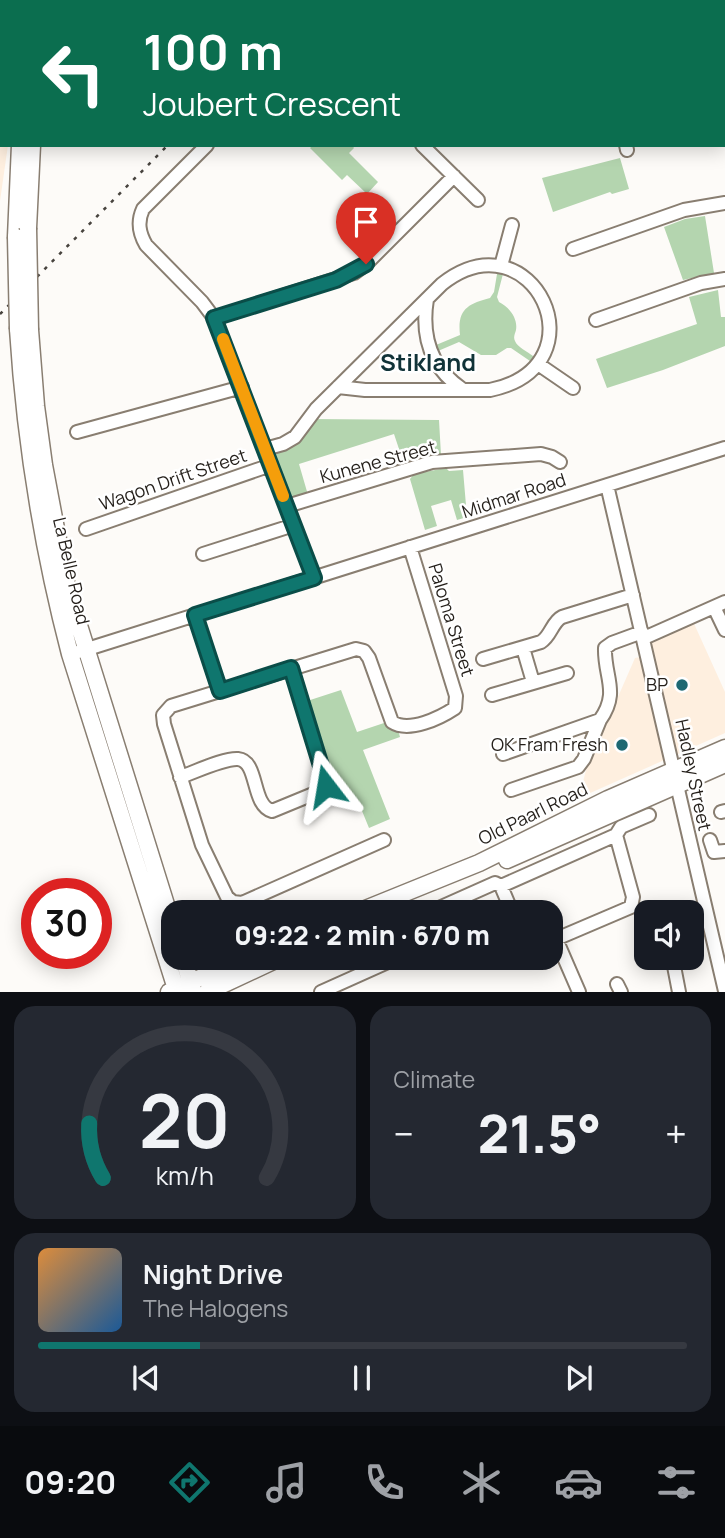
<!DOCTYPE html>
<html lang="en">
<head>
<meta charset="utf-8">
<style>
  :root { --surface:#171b24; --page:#242831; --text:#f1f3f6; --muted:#9ea1a6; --line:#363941; --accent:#0f766e }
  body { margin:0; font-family:Manrope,sans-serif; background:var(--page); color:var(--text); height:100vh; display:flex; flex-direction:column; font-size:26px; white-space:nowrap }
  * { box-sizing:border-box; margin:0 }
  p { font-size:23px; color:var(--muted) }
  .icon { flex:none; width:38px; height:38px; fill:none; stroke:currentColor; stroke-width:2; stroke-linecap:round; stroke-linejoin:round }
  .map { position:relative; height:992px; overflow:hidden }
  .panel { display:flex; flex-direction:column; gap:14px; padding:14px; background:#0d0f14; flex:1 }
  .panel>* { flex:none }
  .banner { position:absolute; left:0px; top:0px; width:726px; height:147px; box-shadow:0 4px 18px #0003; background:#0b6e4f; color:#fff; overflow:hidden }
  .buttons { position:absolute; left:634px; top:900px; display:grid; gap:14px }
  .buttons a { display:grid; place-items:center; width:70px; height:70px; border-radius:14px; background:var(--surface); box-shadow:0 4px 18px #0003; font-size:35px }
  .speed { position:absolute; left:21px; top:878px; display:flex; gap:14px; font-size:35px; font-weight:700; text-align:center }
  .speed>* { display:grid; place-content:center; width:91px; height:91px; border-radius:50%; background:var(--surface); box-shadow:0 4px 18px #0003; line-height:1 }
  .speed .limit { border:10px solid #d22; background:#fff; color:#111 }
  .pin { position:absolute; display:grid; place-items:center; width:60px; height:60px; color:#fff; margin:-72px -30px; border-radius:50% 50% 50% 0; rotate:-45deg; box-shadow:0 0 7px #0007 }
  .pin .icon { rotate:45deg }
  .me { position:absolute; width:77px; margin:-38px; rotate:346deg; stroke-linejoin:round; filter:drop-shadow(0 0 5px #0008) }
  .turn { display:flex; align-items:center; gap:24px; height:147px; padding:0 28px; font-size:32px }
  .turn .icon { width:91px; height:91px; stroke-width:2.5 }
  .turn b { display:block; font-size:49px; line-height:60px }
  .big { font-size:52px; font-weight:800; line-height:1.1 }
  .panel .widget { flex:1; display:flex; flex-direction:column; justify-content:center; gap:10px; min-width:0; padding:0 24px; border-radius:21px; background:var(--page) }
  .panel .dial { align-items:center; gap:0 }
  .dial svg { height:182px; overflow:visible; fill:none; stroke:var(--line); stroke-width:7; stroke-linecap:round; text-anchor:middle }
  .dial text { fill:var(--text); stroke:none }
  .song { display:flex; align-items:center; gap:21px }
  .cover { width:84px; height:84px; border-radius:10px; background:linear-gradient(135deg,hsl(30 70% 55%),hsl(210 70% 35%)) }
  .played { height:7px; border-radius:4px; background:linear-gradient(90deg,var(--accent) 25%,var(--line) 25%) }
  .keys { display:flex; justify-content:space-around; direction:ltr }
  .heat { display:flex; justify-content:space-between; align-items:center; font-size:38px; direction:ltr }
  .panel .tiles { flex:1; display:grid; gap:14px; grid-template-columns:1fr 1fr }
  .widget:last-child { grid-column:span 2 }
  .trip { position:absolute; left:161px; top:900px; width:402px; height:70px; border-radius:21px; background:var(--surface); box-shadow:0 4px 18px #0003; font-weight:800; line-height:70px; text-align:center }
  .tabs { display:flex; height:112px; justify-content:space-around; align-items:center; background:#090b0e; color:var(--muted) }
  .tabs .icon { width:49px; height:49px }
  .tabs .on { color:var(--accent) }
  .tabs b { font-size:32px; color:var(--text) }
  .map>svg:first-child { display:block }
  .built { fill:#feefdf }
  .green { fill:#b4d5af }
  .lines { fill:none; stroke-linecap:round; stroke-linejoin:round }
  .minor-casing { stroke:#897e71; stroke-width:16 }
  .major-casing { stroke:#897e71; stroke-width:19 }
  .minor { stroke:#fff; stroke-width:12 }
  .major { stroke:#fff; stroke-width:16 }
  .rail { stroke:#47433e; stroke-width:2.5; stroke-dasharray:3.5 7; stroke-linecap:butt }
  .major-bridge-casing { stroke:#897e71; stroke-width:19; stroke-linecap:butt }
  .major-bridge { stroke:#fff; stroke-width:16 }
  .route-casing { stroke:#0a4d48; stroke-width:18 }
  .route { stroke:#0f766e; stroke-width:12 }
  .slow { stroke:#f59e0b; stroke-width:12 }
  .poi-dot { fill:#1e6973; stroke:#fff; stroke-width:2.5 }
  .labels { text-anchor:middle; stroke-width:5; stroke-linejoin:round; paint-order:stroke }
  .street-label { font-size:18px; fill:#241f1a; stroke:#fff }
  .poi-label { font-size:18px; fill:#241f1a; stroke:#fff; text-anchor:end }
  .district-label { font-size:24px; font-weight:bold; fill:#113338; stroke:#fff }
</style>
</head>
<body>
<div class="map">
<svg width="725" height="992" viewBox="0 0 725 992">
  <rect width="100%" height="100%" fill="#fdfbf8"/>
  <!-- built -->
  <path class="built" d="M0,0H29L2,2V145H8L0,201Z
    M691,617L725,692V733L579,798L586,770L635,658L645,656L642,638Z"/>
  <!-- green -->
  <path class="green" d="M313,145H352L354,148L349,153L378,182L367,194L347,175L342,180L310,148Z
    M620,158L629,189L612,194L610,192L553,212L542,178Z
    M705,216L714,273L683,280L664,227L685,219Z
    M498,268L504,270L497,297L499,302C509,307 518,318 516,330C515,334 513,337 515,341C517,347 528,352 533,356L537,355L530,361L511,348H507L496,355H481L459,342L438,351L437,355L430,344L436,345L460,335C457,309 468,304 490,298L494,292Z
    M718,290L721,317H725V346L663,370L607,388L596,359L697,324L689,297Z
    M310,419L439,420L441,455L403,461L394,434L299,464L308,495L295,498L288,492L274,453Z
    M446,468L449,471L463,470L467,517L457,520L451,500L431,506L437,526L425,530L410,479L414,474Z
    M341,690L357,732L387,722L398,730L400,737L363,750L390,819L369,828L360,806L339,805L329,784L304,702Z"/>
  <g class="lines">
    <defs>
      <path id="minor" d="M423,0L425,2
        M350,2L352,0
        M724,90H725
        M207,145L143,209C137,222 139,233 146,245L202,302L214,318L314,578
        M422,145L478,200
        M626,145L627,150
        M573,249L684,210L725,203
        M501,266L512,225
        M427,299C421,336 430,367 462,389
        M214,318L354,273L366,264L454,176
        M596,320L701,283L725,279
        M538,364L573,388
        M77,432L242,387
        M265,449L283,444L295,437L316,409L442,284C532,213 606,366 490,390H365L338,387
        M607,485L725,991
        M287,506L432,462L541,454L552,457L560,462
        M86,529L271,465
        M203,554L294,525
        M714,607L725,630
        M195,615L220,691
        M644,638L725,602
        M523,648L533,682
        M78,652L725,448
        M483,659L541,642C551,636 552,622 562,617L633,595
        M492,695L567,673
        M503,754L600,720C620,692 604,677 605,648L612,643L642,632
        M180,777C195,772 224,758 238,759C259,761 251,805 272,811L323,790L325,779L291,668
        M511,790L578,767L584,759L600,720
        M721,812L725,811
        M384,840L242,903L233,902L227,897L202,845L164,724L163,715L171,706L356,649L364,651L369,658L392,722C409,733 440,718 455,708L456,696L410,547
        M710,840L714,852L725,851
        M501,886L512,912
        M430,912L495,883L501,886L616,835L621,827L649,815
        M551,939H556L631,907L633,897L616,835
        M556,939L579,992
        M673,961L679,992
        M617,984L621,992
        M321,992L399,957"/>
      <path id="major" d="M36,2L37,0
        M51,2V0
        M28,228L32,145
        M16,237L20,145
        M18,329C25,440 42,547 70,654L177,992
        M30,330L36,406L44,465L67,587L173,927
        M507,860L725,764
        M358,912L479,863L608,799L725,748
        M183,957L193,990
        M169,992L246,957
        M207,992L282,957"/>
    </defs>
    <!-- minor casing -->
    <use href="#minor" class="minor-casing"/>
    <!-- major casing -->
    <use href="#major" class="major-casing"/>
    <!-- minor -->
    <use href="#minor" class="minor"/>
    <!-- major -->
    <use href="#major" class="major"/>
    <!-- rail -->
    <path class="rail" d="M301,2L303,0
      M0,314L168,145"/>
    <defs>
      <path id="major-bridge" d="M28,228L30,330
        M16,237L18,329"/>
    </defs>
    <!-- major-bridge casing -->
    <use href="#major-bridge" class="major-bridge-casing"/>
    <!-- major-bridge -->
    <use href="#major-bridge" class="major-bridge"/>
  </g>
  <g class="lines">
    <defs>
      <path id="route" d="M326,786L325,779L291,668L220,691L195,615L314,578L214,318L336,280L366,264"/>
    </defs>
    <!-- route casing -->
    <use href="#route" class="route-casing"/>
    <!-- route -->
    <use href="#route" class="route"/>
    <!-- slow -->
    <path class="slow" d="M223,339L283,496"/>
  </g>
  <!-- markers -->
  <g class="poi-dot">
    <circle cx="682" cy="685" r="7"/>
    <circle cx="622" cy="745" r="7"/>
  </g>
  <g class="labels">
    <!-- street labels -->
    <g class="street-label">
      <text transform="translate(378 462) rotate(-15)" y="6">Kunene Street</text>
      <text transform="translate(173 480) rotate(-19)" y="6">Wagon Drift Street</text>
      <text transform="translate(514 496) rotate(-18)" y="6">Midmar Road</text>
      <text transform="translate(71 571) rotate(77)" y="6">La Belle Road</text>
      <text transform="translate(451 620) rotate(73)" y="6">Paloma Street</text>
      <text transform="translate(693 775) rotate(78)" y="6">Hadley Street</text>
      <text transform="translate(533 814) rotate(-26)" y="6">Old Paarl Road</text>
    </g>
    <!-- poi labels -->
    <g class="poi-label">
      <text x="668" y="691">BP</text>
      <text x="608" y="751">OK Fram Fresh</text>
    </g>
    <!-- district labels -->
    <g class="district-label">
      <text x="428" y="371">Stikland</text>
    </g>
  </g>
</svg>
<div class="buttons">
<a><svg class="icon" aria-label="sound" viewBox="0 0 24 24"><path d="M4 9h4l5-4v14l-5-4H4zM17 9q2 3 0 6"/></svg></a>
</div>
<div class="speed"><div class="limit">30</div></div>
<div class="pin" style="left:366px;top:264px;background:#d93025"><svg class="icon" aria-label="arrive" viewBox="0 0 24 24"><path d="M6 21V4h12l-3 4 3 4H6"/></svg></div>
<svg class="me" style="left:326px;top:786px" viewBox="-20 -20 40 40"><path d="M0-17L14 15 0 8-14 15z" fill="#0f766e" stroke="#fff" stroke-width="4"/></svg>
<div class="trip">09:22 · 2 min · 670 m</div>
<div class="banner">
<div class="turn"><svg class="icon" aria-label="left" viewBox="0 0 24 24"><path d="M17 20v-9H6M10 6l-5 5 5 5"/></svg><div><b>100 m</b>Joubert Crescent</div></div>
</div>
</div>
<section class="panel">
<div class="tiles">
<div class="widget dial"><svg viewBox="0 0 100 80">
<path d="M14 69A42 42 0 1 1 86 69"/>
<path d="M14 69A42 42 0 0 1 8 45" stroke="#0f766e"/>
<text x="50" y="56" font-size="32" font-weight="700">20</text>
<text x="50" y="72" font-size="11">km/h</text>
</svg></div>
<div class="widget"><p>Climate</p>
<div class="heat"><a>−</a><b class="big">21.5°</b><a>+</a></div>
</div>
<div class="widget">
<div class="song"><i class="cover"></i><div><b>Night Drive</b><p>The Halogens</p></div></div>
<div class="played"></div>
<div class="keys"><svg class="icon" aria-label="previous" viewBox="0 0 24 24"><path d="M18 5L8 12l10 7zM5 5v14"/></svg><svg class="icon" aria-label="pause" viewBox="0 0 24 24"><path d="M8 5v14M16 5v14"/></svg><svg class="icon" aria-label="next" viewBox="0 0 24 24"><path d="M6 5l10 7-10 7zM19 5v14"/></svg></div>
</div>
</div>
</section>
<nav class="tabs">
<b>09:20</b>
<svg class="icon on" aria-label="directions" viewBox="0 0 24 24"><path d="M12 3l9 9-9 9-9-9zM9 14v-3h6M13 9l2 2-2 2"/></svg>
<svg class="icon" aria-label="music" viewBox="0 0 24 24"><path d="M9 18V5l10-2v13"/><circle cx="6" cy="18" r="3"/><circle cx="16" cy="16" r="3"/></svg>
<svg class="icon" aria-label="phone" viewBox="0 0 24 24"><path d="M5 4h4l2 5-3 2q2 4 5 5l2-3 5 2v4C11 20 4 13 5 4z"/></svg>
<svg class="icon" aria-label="climate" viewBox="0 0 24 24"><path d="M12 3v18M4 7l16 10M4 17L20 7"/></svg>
<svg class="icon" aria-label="car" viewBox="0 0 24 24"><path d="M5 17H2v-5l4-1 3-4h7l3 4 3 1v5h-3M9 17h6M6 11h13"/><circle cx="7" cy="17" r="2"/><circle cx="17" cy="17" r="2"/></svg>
<svg class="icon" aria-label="filters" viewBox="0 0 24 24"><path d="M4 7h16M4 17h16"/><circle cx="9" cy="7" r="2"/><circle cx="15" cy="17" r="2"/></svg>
</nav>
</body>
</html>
